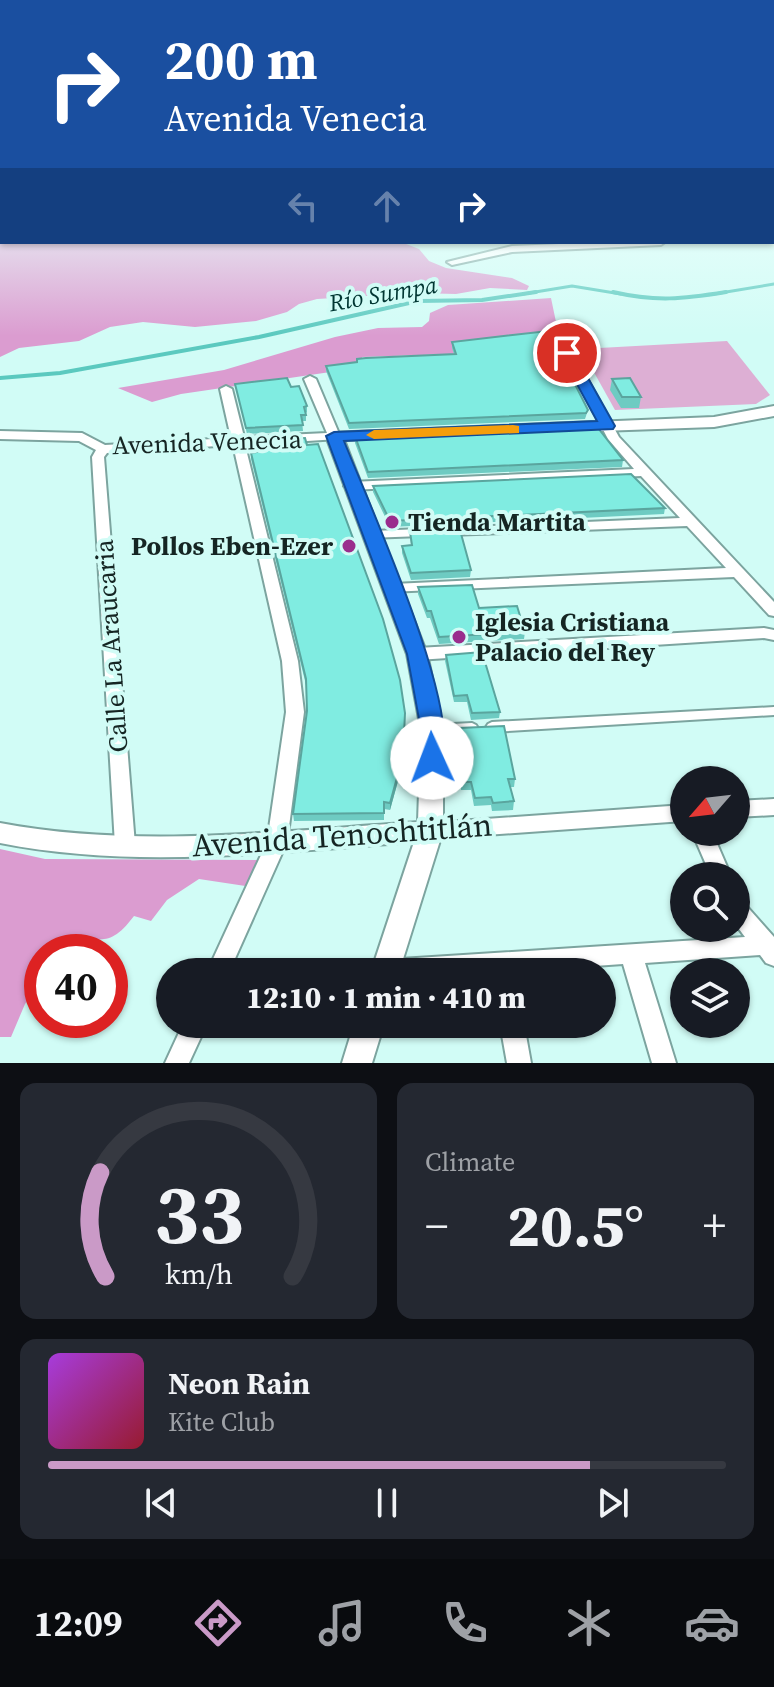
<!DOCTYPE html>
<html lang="en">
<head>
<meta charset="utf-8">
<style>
  :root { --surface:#171b24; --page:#242831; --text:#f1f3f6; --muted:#9ea1a6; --line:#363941; --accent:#ca9ac7 }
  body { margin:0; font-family:"Source Serif 4",serif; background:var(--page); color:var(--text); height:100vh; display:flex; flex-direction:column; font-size:30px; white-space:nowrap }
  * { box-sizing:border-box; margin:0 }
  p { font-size:26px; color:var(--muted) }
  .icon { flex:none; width:44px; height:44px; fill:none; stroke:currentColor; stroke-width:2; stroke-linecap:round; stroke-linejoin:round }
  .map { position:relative; height:1063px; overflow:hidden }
  .side { display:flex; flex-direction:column; gap:20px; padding:20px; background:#0d0f14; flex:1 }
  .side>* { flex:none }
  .guide { position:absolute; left:0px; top:0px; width:774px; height:244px; box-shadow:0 2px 6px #0004; background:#1a4fa0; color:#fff; overflow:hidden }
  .needle { width:52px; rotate:242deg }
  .controls { position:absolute; left:670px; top:766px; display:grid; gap:16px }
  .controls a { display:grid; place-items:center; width:80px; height:80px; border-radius:50%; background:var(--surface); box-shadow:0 2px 6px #0004; font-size:40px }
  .speed { position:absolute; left:24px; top:934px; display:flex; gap:16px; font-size:40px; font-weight:700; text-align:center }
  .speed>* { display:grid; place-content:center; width:104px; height:104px; border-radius:50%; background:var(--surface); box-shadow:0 2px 6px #0004; line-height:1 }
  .speed .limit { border:12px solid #d22; background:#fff; color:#111 }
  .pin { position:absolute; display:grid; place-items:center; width:68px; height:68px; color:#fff; margin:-34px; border:4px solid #fff; border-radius:50%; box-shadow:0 2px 8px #0007 }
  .me { position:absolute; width:88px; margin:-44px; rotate:358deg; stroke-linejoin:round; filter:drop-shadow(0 0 6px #0008) }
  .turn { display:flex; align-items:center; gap:28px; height:168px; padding:0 32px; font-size:36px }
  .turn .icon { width:104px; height:104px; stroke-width:2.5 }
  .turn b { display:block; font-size:56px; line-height:68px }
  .lanes { display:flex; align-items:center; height:76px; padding:0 32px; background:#0003; justify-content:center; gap:40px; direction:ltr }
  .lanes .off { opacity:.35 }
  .big { font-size:60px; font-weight:800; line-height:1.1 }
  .side .tile { flex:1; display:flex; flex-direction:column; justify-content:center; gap:12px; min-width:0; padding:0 28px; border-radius:16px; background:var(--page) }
  .side .dial { align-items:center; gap:0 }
  .dial svg { height:208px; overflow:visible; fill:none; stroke:var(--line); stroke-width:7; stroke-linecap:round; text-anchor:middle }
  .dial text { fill:var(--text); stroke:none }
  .song { display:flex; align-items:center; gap:24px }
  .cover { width:96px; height:96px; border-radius:12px; background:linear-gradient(135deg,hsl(280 70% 55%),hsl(350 70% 35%)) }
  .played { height:8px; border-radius:4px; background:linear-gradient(90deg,var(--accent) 80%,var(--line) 80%) }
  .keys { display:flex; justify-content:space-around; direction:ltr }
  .heat { display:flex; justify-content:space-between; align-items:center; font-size:44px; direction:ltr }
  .side .tiles { flex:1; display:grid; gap:20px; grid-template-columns:1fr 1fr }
  .tile:last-child { grid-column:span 2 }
  .trip { position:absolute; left:156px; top:958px; width:460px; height:80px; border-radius:40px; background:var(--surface); box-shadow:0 2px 6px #0004; font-weight:800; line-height:80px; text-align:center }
  .menu { display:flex; height:128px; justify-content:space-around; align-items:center; background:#090b0e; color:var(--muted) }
  .menu .icon { width:56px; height:56px }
  .menu .active { color:var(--accent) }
  .menu b { font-size:36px; color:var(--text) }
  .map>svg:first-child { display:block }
  .green { fill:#ddafd4 }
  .forest { fill:#db9cd0 }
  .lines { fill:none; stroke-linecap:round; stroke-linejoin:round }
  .stream-far1 { stroke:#5bc9bf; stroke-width:3 }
  .stream { stroke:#5bc9bf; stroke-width:4 }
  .pedestrian-casing { stroke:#7ca49f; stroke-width:4 }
  .minor-casing { stroke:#7ca49f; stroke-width:4 }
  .tertiary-casing { stroke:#7ca49f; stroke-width:4 }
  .pedestrian { fill:#fff; fill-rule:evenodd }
  .minor { fill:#fff; fill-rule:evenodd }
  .tertiary { fill:#fff; fill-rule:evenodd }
  .wall { fill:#6ecbc2 }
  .shaded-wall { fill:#5aa59e }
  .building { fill:#80ece1; stroke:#5aa59e; stroke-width:2 }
  .route { fill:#1a73e8; stroke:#114b97; stroke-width:2 }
  .slow { fill:#f59e0b }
  .poi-dot { fill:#9a2d8d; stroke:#d1fcf6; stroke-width:3 }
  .labels { text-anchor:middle; stroke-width:8; stroke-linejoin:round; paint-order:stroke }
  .far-water-label { font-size:24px; font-style:italic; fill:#003632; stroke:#d1fcf6 }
  .street-label { font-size:26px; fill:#152523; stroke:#d1fcf6 }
  .poi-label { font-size:26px; font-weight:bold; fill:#152523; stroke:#d1fcf6; text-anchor:start }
  .near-street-label { font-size:32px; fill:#152523; stroke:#d1fcf6 }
</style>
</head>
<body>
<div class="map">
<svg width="774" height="1063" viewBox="0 0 774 1063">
  <rect width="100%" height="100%" fill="#d1fcf6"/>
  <!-- green -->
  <path class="green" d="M727,341L770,395L756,404L615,410L581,349Z"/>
  <!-- forest -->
  <path class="forest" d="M0,187L2,242H401L419,249L429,261L446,268L512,278L529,286L527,290L490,288L456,294L416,293L317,299L299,304L287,312L256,321L195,327L143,322L110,327L79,341L19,348L0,357Z
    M551,298L556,322L549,337L454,354L362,357L363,365L344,370L181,394L152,402L118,388L224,370L335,337L378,328L422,327L429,321L430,313L448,305Z
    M0,849L45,859L263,860L252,887L199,879L167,900L151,921L134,916C109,949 102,937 65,939L58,952H42V979L25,1004L11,1037H0Z"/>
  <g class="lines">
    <!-- stream-far1 -->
    <path class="stream-far1" d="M523,294L572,286L621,294
      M714,294L774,284"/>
    <!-- stream -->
    <path class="stream" d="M613,292C656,302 683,299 726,292
      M0,378L60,373L259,337L418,301L482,300L536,292"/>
    <defs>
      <path id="pedestrian" d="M774,707V715L492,732L488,730L486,727L488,724L492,722Z
        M472,723L476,725L478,728L476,731L472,733L433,735L429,733L427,730L429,727L433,725Z"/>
      <path id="minor" d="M772,216H774V221H772Z
        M605,242H665L661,245L512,252L452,265L447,262L512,246Z
        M564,343L569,346L619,437L774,602V616L769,615L734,577L388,592L385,589L393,584L726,568L687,526L368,538L366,535L368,532L373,531L680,518L641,476L351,490L344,486L351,482L634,469L608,439L559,346Z
        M310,376L316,379L340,436L338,439L245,445L298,661L304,712L287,842L229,972H207L267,842L286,712L282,661L233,445L107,453L104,457L135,845L132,851L125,853L118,851L115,845L92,457L96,450L79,441L0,439V431L82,433L105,445L231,438L220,389L226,386L232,389L244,437L327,433L304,379Z
        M764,628L774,630V640L764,638L417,660L411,658L409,654L411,650L417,648Z
        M774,799V815L736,817V801Z
        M684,805V821L430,839L423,837L420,831L423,825L430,823Z
        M692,832H712L731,876H711Z
        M736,900L743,902L774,937V966L766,963L760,955L645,963L676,1063H652L623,964L509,972H375L374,970L377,963L385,960L745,937L736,925Z
        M183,1024H207L189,1063H165Z
        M500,1024H524L531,1063H507Z"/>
      <path id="tertiary" d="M774,406V416L714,427L344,440L427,654L443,730V831L399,972H371L414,842C277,852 136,870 0,843V823C137,849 280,831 418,822L421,730L407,654L326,436L328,433L714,417Z
        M354,1024H384L372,1063H342Z"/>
    </defs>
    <!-- pedestrian casing -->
    <use href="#pedestrian" class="pedestrian-casing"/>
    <!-- minor casing -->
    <use href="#minor" class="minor-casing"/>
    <!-- tertiary casing -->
    <use href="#tertiary" class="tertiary-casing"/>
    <!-- pedestrian -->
    <use href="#pedestrian" class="pedestrian"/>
    <!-- minor -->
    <use href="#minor" class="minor"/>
    <!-- tertiary -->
    <use href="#tertiary" class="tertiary"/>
  </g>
  <!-- wall -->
  <path class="wall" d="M452,342L588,410L585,419L349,429L326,371V366L454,354L452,348Z
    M612,379L641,397L639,408H621L610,390Z
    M235,384L291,387L307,406V412L306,413V421H302L303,431L247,434Z
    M355,436L623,460L622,467L368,478L355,443Z
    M254,441L403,763L390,810L384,809V820L294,821L293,814L307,711L306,685L251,459V453L256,452Z
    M373,486L665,508L664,514L390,527L373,492Z
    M410,532L471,570L470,577L411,580L402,553V546L411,545Z
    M418,587L479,608L525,632L524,639L439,644L430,618H427L418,594Z
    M446,655L500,712L499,718L471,720L467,702H454L445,661Z
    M459,728L515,779L514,787H510L514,801L513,810L492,811L491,805L474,806L471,790H461Z"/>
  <!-- shaded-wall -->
  <path class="shaded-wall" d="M405,713L403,763L390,810V803Z"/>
  <!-- building -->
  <path class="building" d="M548,331L588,410L586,413L349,423L326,366L357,362V359L366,358L456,354L452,342Z
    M287,378L291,387L299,386L307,406L304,407L306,415H301L303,425L246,428L235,384Z
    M630,378L641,397H622L612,379Z
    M598,428L623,460L368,472L355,436Z
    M305,438L307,445L318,444L383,619L400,680L405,713L403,756L390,803L384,802V813L293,814L307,711L306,679L251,453L257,452L254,441Z
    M631,474L665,508L390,521L373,486Z
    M460,530L471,570L411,573L402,546L412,545L410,532Z
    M472,585L479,608L517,606L525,632L439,637L431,611H427L418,587Z
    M482,652L500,712L472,713L467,695L454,696L446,655Z
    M504,726L515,779H508L514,801L493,803L491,797L475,798L471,782H462L459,728Z"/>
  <!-- sky -->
  <linearGradient id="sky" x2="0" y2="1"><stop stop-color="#6fbcd8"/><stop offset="0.56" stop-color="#eafefb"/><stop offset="1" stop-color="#eafefb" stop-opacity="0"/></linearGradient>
  <rect width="774" height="336" fill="url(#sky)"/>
  <!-- route -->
  <path class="route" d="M567,348L574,353L615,426L613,429L344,441C366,497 466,716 440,764L432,767L423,764L420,758L421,730L407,654L326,436L334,432L597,421L560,353Z"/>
  <!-- slow -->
  <path class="slow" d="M513,425L519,426V433L374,439L366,435L374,430Z"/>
  <!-- markers -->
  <g class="poi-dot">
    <circle cx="392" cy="522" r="8"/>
    <circle cx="349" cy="546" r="8"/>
    <circle cx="459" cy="637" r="8"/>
  </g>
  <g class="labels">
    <!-- far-water labels -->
    <g class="far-water-label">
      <text transform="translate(383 294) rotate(-10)" y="8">Río Sumpa</text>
    </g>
    <!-- street labels -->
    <g class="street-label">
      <text transform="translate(207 442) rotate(-2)" y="9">Avenida Venecia</text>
      <text transform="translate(111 646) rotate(-94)" y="9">Calle La Araucaria</text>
    </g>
    <!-- poi labels -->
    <g class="poi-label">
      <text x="408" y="531">Tienda Martita</text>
      <text x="333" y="555" text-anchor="end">Pollos Eben-Ezer</text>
      <text x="475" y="631">Iglesia Cristiana<tspan x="475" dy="30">Palacio del Rey</tspan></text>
    </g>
    <!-- near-street labels -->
    <g class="near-street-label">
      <text transform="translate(342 835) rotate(-4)" y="11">Avenida Tenochtitlán</text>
    </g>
  </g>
</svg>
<div class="controls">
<a><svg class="needle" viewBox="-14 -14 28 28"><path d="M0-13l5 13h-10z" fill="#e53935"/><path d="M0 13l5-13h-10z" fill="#9ea1a6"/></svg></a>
<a><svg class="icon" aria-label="search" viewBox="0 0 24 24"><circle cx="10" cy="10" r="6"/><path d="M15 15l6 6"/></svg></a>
<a><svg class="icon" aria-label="layers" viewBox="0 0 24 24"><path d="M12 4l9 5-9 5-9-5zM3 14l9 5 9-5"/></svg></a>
</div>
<div class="speed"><div class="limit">40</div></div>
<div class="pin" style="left:567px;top:353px;background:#d93025"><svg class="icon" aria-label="arrive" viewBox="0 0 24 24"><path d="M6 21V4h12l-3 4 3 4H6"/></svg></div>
<svg class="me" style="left:432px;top:758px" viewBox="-20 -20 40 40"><circle r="19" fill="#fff"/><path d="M0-13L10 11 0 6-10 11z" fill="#1a73e8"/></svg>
<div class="trip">12:10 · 1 min · 410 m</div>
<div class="guide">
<div class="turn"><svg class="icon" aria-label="right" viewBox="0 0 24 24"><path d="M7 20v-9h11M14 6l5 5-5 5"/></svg><div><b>200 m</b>Avenida Venecia</div></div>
<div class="lanes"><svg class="icon off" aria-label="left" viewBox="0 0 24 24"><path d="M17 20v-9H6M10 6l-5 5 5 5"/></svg><svg class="icon off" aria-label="ahead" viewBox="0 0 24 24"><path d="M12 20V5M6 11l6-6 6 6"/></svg><svg class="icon" aria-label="right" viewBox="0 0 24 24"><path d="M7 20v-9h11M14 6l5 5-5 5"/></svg></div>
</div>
</div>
<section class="side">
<div class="tiles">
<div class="tile dial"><svg viewBox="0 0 100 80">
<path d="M14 69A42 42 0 1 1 86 69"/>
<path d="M14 69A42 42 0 0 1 12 29" stroke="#ca9ac7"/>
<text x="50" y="56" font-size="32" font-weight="700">33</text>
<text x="50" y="72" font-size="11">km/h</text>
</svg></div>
<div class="tile"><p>Climate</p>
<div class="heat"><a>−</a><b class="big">20.5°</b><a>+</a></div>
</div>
<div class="tile">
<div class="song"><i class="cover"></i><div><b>Neon Rain</b><p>Kite Club</p></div></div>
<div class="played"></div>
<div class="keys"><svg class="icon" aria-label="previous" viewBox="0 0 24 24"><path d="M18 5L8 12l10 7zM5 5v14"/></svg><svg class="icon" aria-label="pause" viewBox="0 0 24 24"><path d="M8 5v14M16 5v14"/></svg><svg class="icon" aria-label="next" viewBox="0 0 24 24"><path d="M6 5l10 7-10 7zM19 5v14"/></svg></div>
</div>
</div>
</section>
<nav class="menu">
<b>12:09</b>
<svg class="icon active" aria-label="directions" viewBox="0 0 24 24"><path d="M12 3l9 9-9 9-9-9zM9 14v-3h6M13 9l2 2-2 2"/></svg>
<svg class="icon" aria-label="music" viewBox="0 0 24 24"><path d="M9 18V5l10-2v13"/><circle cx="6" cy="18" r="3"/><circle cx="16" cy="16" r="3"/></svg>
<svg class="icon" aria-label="phone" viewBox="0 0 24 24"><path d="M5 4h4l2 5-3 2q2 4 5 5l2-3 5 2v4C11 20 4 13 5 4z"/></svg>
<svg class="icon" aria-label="climate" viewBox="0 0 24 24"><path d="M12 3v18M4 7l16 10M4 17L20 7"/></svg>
<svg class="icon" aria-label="car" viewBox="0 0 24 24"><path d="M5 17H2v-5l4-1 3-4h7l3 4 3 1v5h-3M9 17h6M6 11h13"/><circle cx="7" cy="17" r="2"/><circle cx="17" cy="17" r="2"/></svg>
</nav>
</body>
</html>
